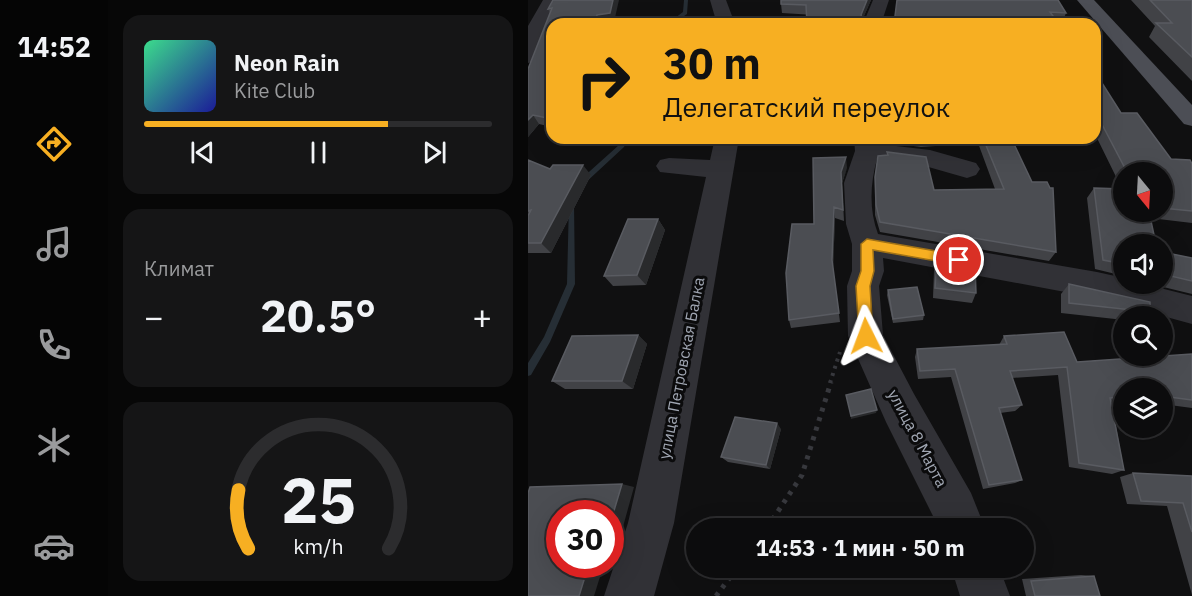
<!DOCTYPE html>
<html lang="ru">
<head>
<meta charset="utf-8">
<style>
  :root { --surface:#0c0c0d; --page:#151516; --text:#f1f3f6; --muted:#9a9b9d; --line:#2c2c2e; --accent:#f7af22 }
  body { margin:0; font-family:"IBM Plex Sans",sans-serif; background:var(--page); color:var(--text); height:100vh; display:flex; flex-direction:column; font-size:22px; white-space:nowrap }
  * { box-sizing:border-box; margin:0 }
  p { font-size:20px; color:var(--muted) }
  .icon { flex:none; width:33px; height:33px; fill:none; stroke:currentColor; stroke-width:2; stroke-linecap:round; stroke-linejoin:round }
  .map { position:relative; flex:1; overflow:hidden }
  .side { display:flex; flex-direction:column; gap:15px; padding:15px; background:#070707; width:420px }
  .side>* { flex:none }
  .top-card { position:absolute; left:18px; top:18px; width:555px; height:126px; border-radius:18px; box-shadow:0 6px 24px #0002,0 0 0 2px var(--line); background:#f7af22; color:#111; overflow:hidden }
  .needle { width:39px; rotate:162deg }
  .fabs { position:absolute; left:585px; top:162px; display:grid; gap:12px }
  .fabs a { display:grid; place-items:center; width:60px; height:60px; border-radius:50%; background:var(--surface); box-shadow:0 6px 24px #0002,0 0 0 2px var(--line); font-size:30px }
  .speed { position:absolute; left:18px; top:500px; display:flex; gap:12px; font-size:30px; font-weight:700; text-align:center }
  .speed>* { display:grid; place-content:center; width:78px; height:78px; border-radius:50%; background:var(--surface); box-shadow:0 6px 24px #0002,0 0 0 2px var(--line); line-height:1 }
  .speed .limit { border:9px solid #d22; background:#fff; color:#111 }
  .pin { position:absolute; display:grid; place-items:center; width:51px; height:51px; color:#fff; margin:-26px; border:3px solid #fff; border-radius:50%; box-shadow:0 2px 6px #0007 }
  .me { position:absolute; width:66px; margin:-33px; rotate:357deg; stroke-linejoin:round; filter:drop-shadow(0 0 4px #0008) }
  .turn { display:flex; align-items:center; gap:21px; height:126px; padding:0 18px; font-size:27px }
  .turn .icon { width:78px; height:78px; stroke-width:2.5 }
  .turn b { display:block; font-size:42px; line-height:51px }
  .big { font-size:45px; font-weight:800; line-height:1.1 }
  .side .widget { flex:1; display:flex; flex-direction:column; justify-content:center; gap:9px; min-width:0; padding:0 21px; border-radius:18px; background:var(--page) }
  .side .dial { align-items:center; gap:0 }
  .dial svg { height:156px; overflow:visible; fill:none; stroke:var(--line); stroke-width:7; stroke-linecap:round; text-anchor:middle }
  .dial text { fill:var(--text); stroke:none }
  .song { display:flex; align-items:center; gap:18px }
  .cover { width:72px; height:72px; border-radius:9px; background:linear-gradient(135deg,hsl(150 70% 55%),hsl(240 70% 35%)) }
  .played { height:6px; border-radius:3px; background:linear-gradient(90deg,var(--accent) 70%,var(--line) 70%) }
  .keys { display:flex; justify-content:space-around; direction:ltr }
  .heat { display:flex; justify-content:space-between; align-items:center; font-size:33px; direction:ltr }
  .trip { position:absolute; left:158px; top:518px; width:348px; height:60px; border-radius:30px; background:var(--surface); box-shadow:0 6px 24px #0002,0 0 0 2px var(--line); font-weight:800; line-height:60px; text-align:center }
  main { display:flex; flex:1; min-height:0 }
  .dock { display:flex; flex-direction:column; width:108px; justify-content:space-around; align-items:center; background:#050505; color:var(--muted) }
  .dock .icon { width:42px; height:42px }
  .dock .selected { color:var(--accent) }
  .dock b { font-size:27px; color:var(--text) }
  .map>svg:first-child { display:block }
  .lines { fill:none; stroke-linecap:round; stroke-linejoin:round }
  .stream { fill:#262e35; fill-rule:evenodd }
  .path-far1 { stroke:#37383d; stroke-width:4; stroke-dasharray:3 4.5; stroke-linecap:butt }
  .path { stroke:#37383d; stroke-width:5; stroke-dasharray:4 6; stroke-linecap:butt }
  .minor { fill:#313136; fill-rule:evenodd }
  .major { fill:#4c4e55; fill-rule:evenodd }
  .wall { fill:#414246; fill-rule:evenodd }
  .shaded-wall { fill:#292a2c }
  .building { fill:#4b4d52; stroke:#595b61; stroke-width:1.5 }
  .route { fill:#f7af22; stroke:#a17216; stroke-width:1.5 }
  .labels { text-anchor:middle; stroke-width:6; stroke-linejoin:round; paint-order:stroke }
  .street-label { font-size:16px; fill:#a0a6b2; stroke:#0b0b0c }
</style>
</head>
<body>
<main>
<nav class="dock">
<b>14:52</b>
<svg class="icon selected" aria-label="directions" viewBox="0 0 24 24"><path d="M12 3l9 9-9 9-9-9zM9 14v-3h6M13 9l2 2-2 2"/></svg>
<svg class="icon" aria-label="music" viewBox="0 0 24 24"><path d="M9 18V5l10-2v13"/><circle cx="6" cy="18" r="3"/><circle cx="16" cy="16" r="3"/></svg>
<svg class="icon" aria-label="phone" viewBox="0 0 24 24"><path d="M5 4h4l2 5-3 2q2 4 5 5l2-3 5 2v4C11 20 4 13 5 4z"/></svg>
<svg class="icon" aria-label="climate" viewBox="0 0 24 24"><path d="M12 3v18M4 7l16 10M4 17L20 7"/></svg>
<svg class="icon" aria-label="car" viewBox="0 0 24 24"><path d="M5 17H2v-5l4-1 3-4h7l3 4 3 1v5h-3M9 17h6M6 11h13"/><circle cx="7" cy="17" r="2"/><circle cx="17" cy="17" r="2"/></svg>
</nav>
<section class="side">
<div class="widget">
<div class="song"><i class="cover"></i><div><b>Neon Rain</b><p>Kite Club</p></div></div>
<div class="played"></div>
<div class="keys"><svg class="icon" aria-label="previous" viewBox="0 0 24 24"><path d="M18 5L8 12l10 7zM5 5v14"/></svg><svg class="icon" aria-label="pause" viewBox="0 0 24 24"><path d="M8 5v14M16 5v14"/></svg><svg class="icon" aria-label="next" viewBox="0 0 24 24"><path d="M6 5l10 7-10 7zM19 5v14"/></svg></div>
</div>
<div class="widget"><p>Климат</p>
<div class="heat"><a>−</a><b class="big">20.5°</b><a>+</a></div>
</div>
<div class="widget dial"><svg viewBox="0 0 100 80">
<path d="M14 69A42 42 0 1 1 86 69"/>
<path d="M14 69A42 42 0 0 1 9 39" stroke="#f7af22"/>
<text x="50" y="56" font-size="32" font-weight="700">25</text>
<text x="50" y="72" font-size="11">km/h</text>
</svg></div>
</section>
<div class="map">
<svg width="664" height="596" viewBox="0 0 664 596">
  <rect width="100%" height="100%" fill="#101011"/>
  <g class="lines">
    <!-- stream -->
    <path class="stream" d="M156,0H160L159,14L144,24H139L155,12Z
      M94,138H100L96,147L56,184H52V180L91,145Z
      M41,201H45L46,203L47,284L22,342L3,375L0,376V363L16,337L39,284Z"/>
    <!-- path-far1 -->
    <path class="path-far1" d="M302,383L312,352"/>
    <!-- path -->
    <path class="path" d="M239,528L274,475L303,382
      M188,596L210,567"/>
    <!-- minor -->
    <path class="minor" d="M15,0H31L12,38L7,61L0,63V26Z
      M182,0H198L207,24H189Z
      M345,0H361L353,24H335Z
      M187,138H211L146,523L126,596H76L100,523L178,177L132,172L128,166L132,160L141,158L182,160Z
      M326,138H350L351,144L402,150L448,163L452,169L448,175L439,178L390,164L349,159C342,184 341,210 350,234L569,272L596,278V284H616L664,296V324L569,298L355,258L356,271L351,286L355,335L386,394L443,493L457,528H411L358,422L320,336L319,286L324,271V244L318,224L316,183L327,151Z
      M423,567H471L482,596H432Z"/>
    <!-- major -->
    <path class="major" d="M549,0H566L664,105V126L656,124Z"/>
  </g>
  <!-- wall -->
  <path class="wall" d="M253,0H343L335,18L254,13L253,4Z
    M369,0L538,13L534,23H530Z
    M603,0H664V81L621,37L627,26Z
    M20,9L86,22L73,24H24V127L11,124L0,137V69L22,13Z
    M567,72L593,113L643,159L664,164V223L622,218L596,244V276L567,269L559,198L566,188L594,189L567,134ZM596,172H634V212H596Z
    M356,138H478L479,145L528,252L521,261L352,232L347,215V177L359,155V152L406,190L467,189L450,143L393,147L356,142Z
    M0,160L22,169L63,175L23,253H0Z
    M319,168L314,183L316,221L307,218L305,268L312,322L263,328L261,320Z
    M130,219L137,230L118,285L85,286L76,276Z
    M634,252L664,258V294L623,284H634Z
    M409,259L448,293L444,303L405,298L406,270Z
    M541,284L622,312L617,316H596V320L533,313V294Z
    M360,290L396,315L395,320L365,323L359,295Z
    M110,335L119,344L105,389H37L24,381Z
    M476,336L549,362L664,354V408L634,404V388H596V403L584,404L596,470L584,474L541,467L530,375L484,378L494,405L487,411L472,413L494,480L487,483L455,489L423,377L390,379L387,357L389,349L471,345Z
    M253,429L242,469L200,462L193,457Z
    M605,473L664,476V595L639,506L599,504L592,477Z
    M553,575L566,576L572,596H498L494,579Z"/>
  <!-- shaded-wall -->
  <path class="shaded-wall" d="M85,0H91L86,22L67,24L69,15Z
    M339,0H343L333,23V15Z
    M5,115L11,124L0,137V120Z
    M318,157L319,168L314,183L313,172Z
    M55,165L63,175L23,253L13,243Z
    M306,207L307,218L305,270L304,260Z
    M130,219L137,230L118,285L109,275Z
    M110,335L119,344L105,389L94,381Z
    M349,410L348,413L323,419V416Z
    M249,423L253,429L242,469L238,465Z
    M94,484L106,487L88,552H82V524Z
    M61,564H76L66,596H51Z"/>
  <!-- building -->
  <path class="building" d="M25,0H85L82,13L69,15L67,24H24V119L5,115L0,120V69L24,8L20,9Z
    M253,0H339L333,15L334,17L340,18L338,24H279L278,5L253,4Z
    M369,0H530L538,13L522,12L531,24H366Z
    M622,0H664V57L628,23H644Z
    M143,22V24H127Z
    M567,72L593,113H609L643,159L662,160L664,164V211L634,208V172H599L567,111Z
    M455,138H478L479,145L486,144L504,182H519L522,188H525L528,252L352,222L348,205L347,177L350,156L360,155L359,152L398,157L406,190L476,189Z
    M318,157L313,172L315,210L306,207L304,260L311,313L261,320L258,273L264,224H286L285,158Z
    M0,160L22,169L25,165H55L13,243H0V216L3,210L0,211Z
    M566,188L596,189V212H621L628,244H596V264L575,260Z
    M100,219H130L109,275L76,276Z
    M634,252L664,258V281L634,274Z
    M409,259L447,266L448,293L407,288Z
    M541,284L622,302V312L541,303Z
    M389,287L396,315L365,319L360,290Z
    M536,332L549,362L664,354V400L634,396V388H596V397L582,398L596,470L551,463L539,367L482,371L494,405L471,408L494,480L461,485L427,369L392,371L389,349L479,344L476,336Z
    M110,335L94,381H24L44,336Z
    M343,389L349,410L323,416L318,395Z
    M207,417L249,423L238,465L193,457Z
    M605,473L664,476V532L655,503L613,501Z
    M94,484L82,524V513H32V564H61L51,596H0V493L2,487Z
    M566,576L572,596H507L503,581Z"/>
  <!-- route -->
  <path class="route" d="M339,239L431,255L437,260L431,265L345,250L346,271L342,286L345,336L338,342L331,336L328,286L333,271V244Z"/>
  <g class="labels">
    <!-- street labels -->
    <g class="street-label">
      <text transform="translate(153 368) rotate(-79)" y="6">улица Петровская Балка</text>
      <text transform="translate(390 438) rotate(62)" y="6">улица 8 Марта</text>
    </g>
  </g>
</svg>
<div class="fabs">
<a><svg class="needle" viewBox="-14 -14 28 28"><path d="M0-13l5 13h-10z" fill="#e53935"/><path d="M0 13l5-13h-10z" fill="#9a9b9d"/></svg></a>
<a><svg class="icon" aria-label="sound" viewBox="0 0 24 24"><path d="M4 9h4l5-4v14l-5-4H4zM17 9q2 3 0 6"/></svg></a>
<a><svg class="icon" aria-label="search" viewBox="0 0 24 24"><circle cx="10" cy="10" r="6"/><path d="M15 15l6 6"/></svg></a>
<a><svg class="icon" aria-label="layers" viewBox="0 0 24 24"><path d="M12 4l9 5-9 5-9-5zM3 14l9 5 9-5"/></svg></a>
</div>
<div class="speed"><div class="limit">30</div></div>
<div class="pin" style="left:431px;top:260px;background:#d93025"><svg class="icon" aria-label="arrive" viewBox="0 0 24 24"><path d="M6 21V4h12l-3 4 3 4H6"/></svg></div>
<svg class="me" style="left:338px;top:336px" viewBox="-20 -20 40 40"><path d="M0-17L14 15 0 8-14 15z" fill="#f7af22" stroke="#fff" stroke-width="4"/></svg>
<div class="trip">14:53 · 1 мин · 50 m</div>
<div class="top-card">
<div class="turn"><svg class="icon" aria-label="right" viewBox="0 0 24 24"><path d="M7 20v-9h11M14 6l5 5-5 5"/></svg><div><b>30 m</b>Делегатский переулок</div></div>
</div>
</div>
</main>
</body>
</html>
